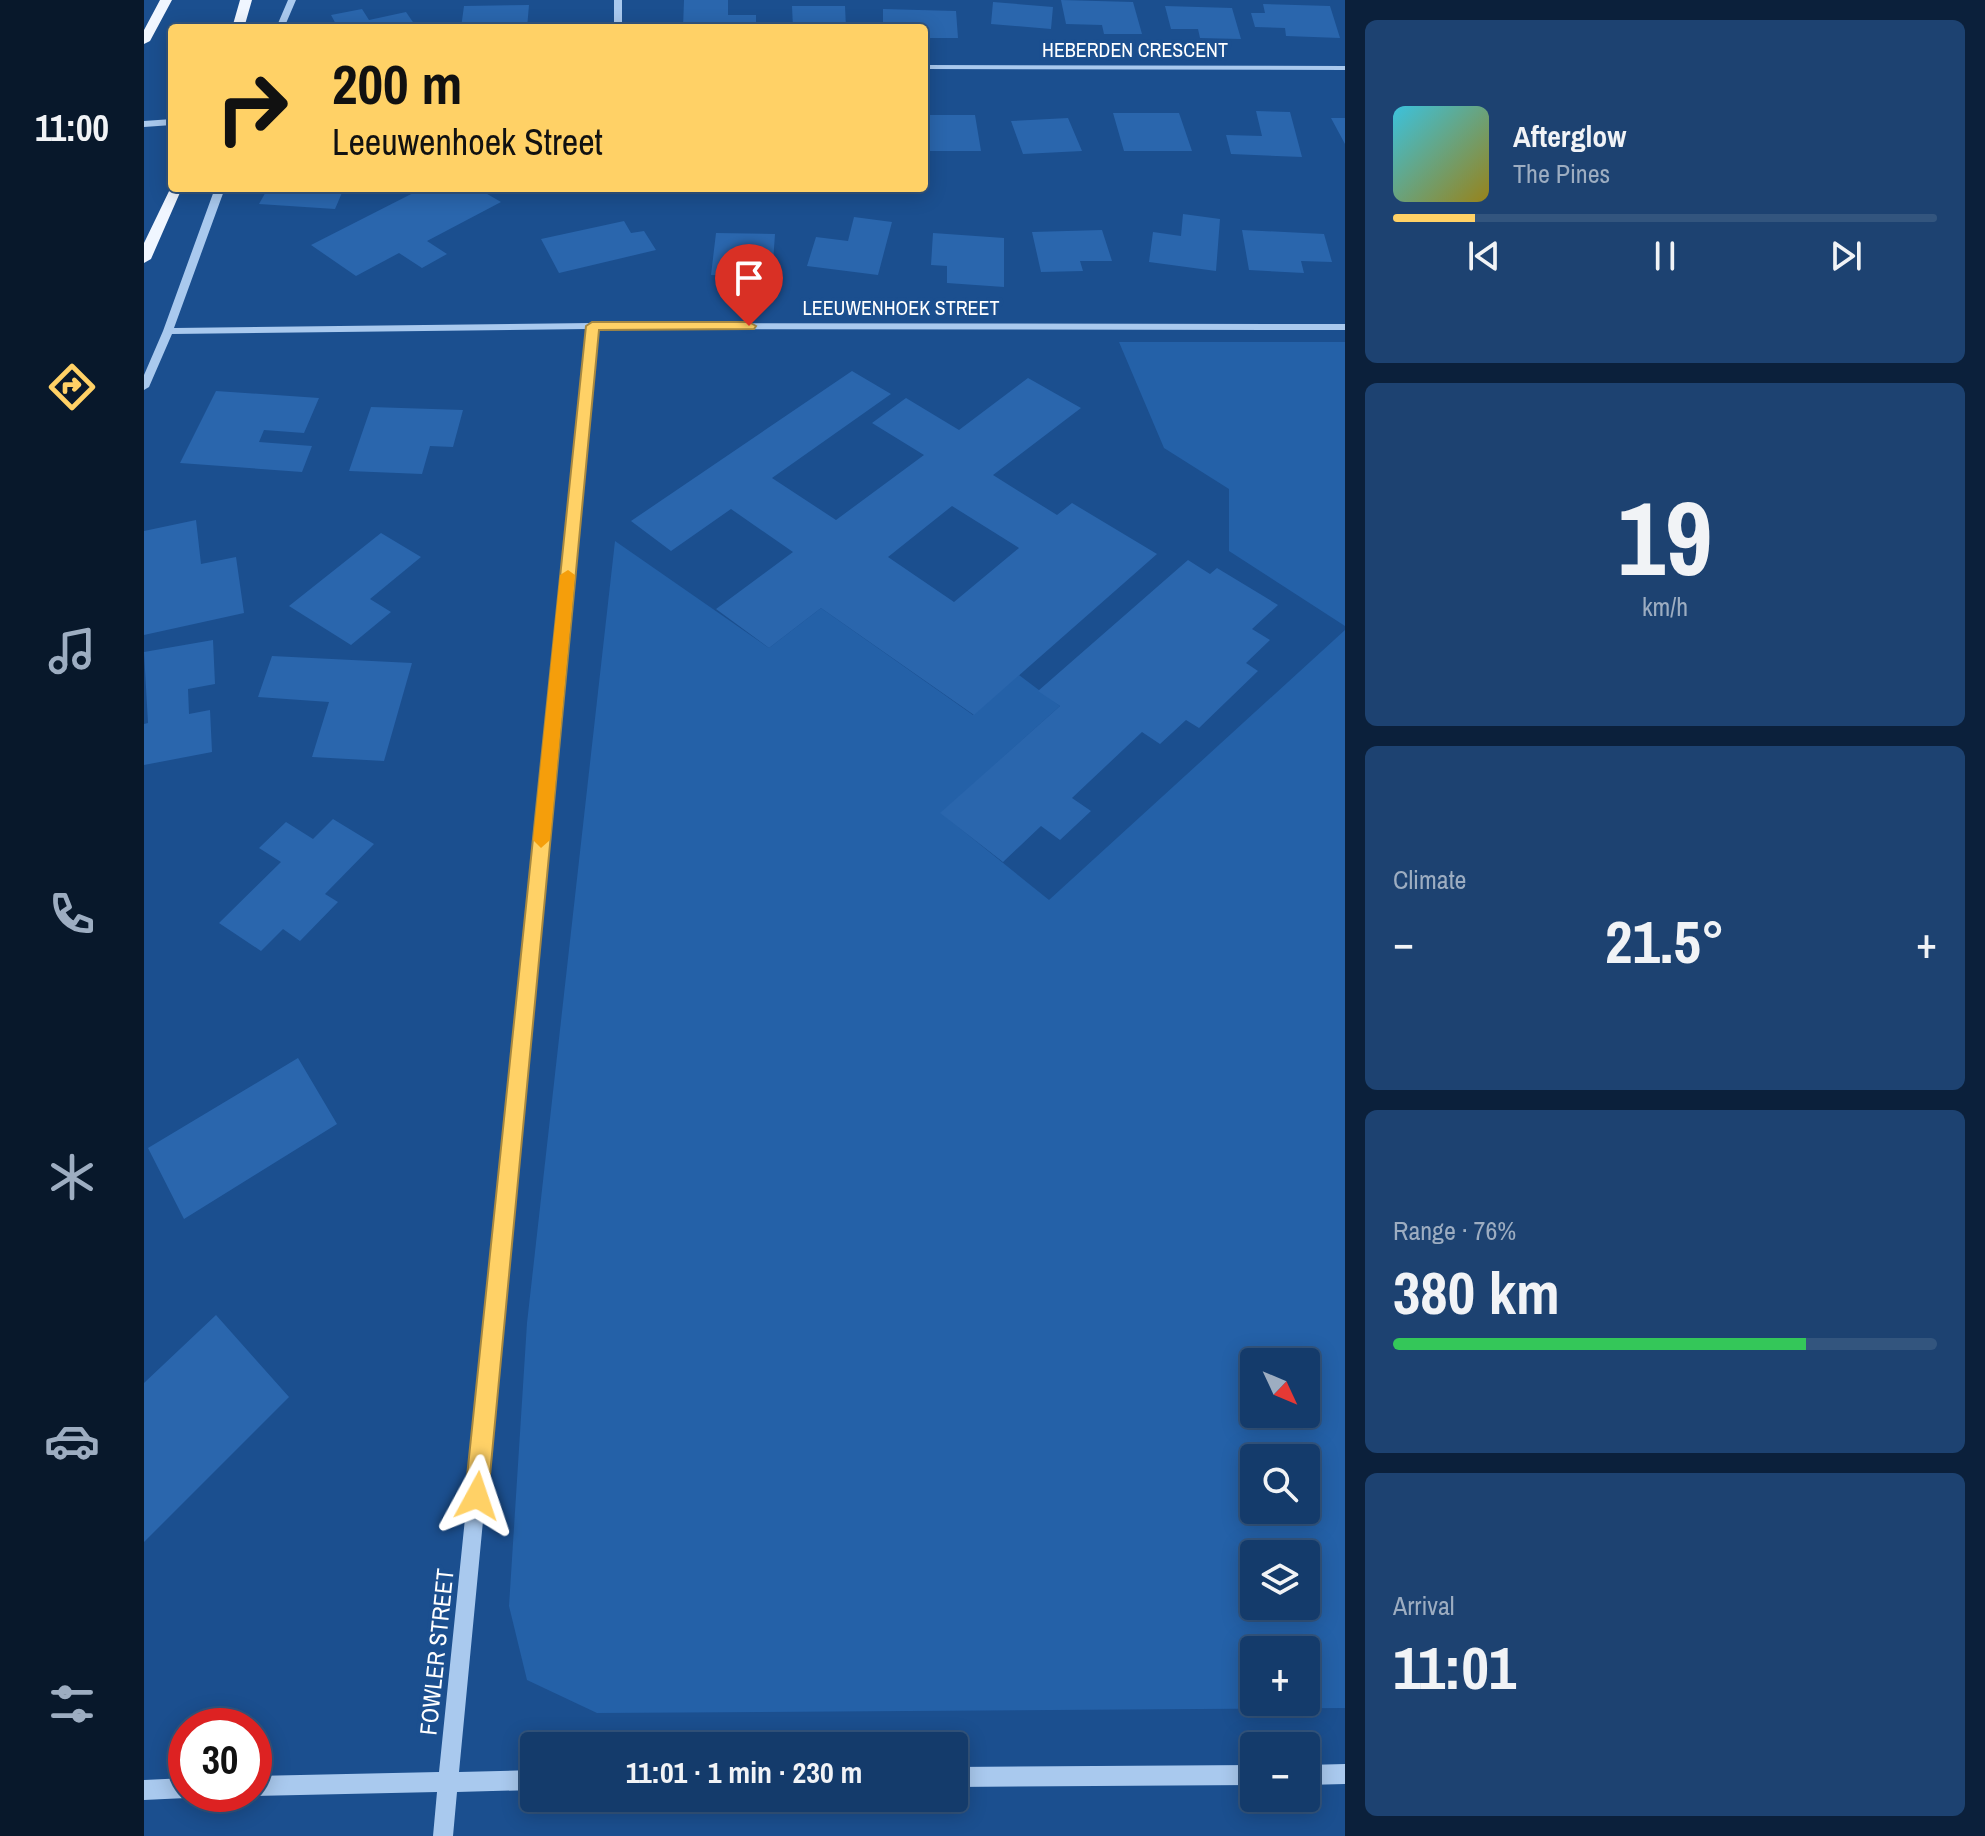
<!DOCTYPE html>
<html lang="en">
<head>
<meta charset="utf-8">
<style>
  :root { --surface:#143b6b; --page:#1d4271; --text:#f1f3f6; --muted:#9dadc1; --line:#33557e; --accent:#ffd166 }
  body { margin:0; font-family:"Archivo Narrow",sans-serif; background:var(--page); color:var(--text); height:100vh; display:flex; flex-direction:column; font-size:30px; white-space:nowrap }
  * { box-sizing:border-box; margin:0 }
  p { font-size:26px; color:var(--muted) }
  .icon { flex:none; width:44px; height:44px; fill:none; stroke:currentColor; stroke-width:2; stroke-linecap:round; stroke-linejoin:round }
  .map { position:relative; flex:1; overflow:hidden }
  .drawer { display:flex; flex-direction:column; gap:20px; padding:20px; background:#0b203b; width:640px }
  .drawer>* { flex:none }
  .top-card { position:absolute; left:24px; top:24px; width:760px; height:168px; border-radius:8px; box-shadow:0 4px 20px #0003,0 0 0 2px var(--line); background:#ffd166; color:#111; overflow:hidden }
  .needle { width:52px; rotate:134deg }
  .buttons { position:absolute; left:1096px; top:1348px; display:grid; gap:16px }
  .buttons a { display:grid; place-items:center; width:80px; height:80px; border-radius:8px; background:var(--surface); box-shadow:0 4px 20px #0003,0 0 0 2px var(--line); font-size:40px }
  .speed { position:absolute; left:24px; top:1708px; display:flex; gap:16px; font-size:40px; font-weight:700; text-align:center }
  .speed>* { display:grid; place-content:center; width:104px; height:104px; border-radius:50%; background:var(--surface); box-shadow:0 4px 20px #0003,0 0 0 2px var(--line); line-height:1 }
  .speed .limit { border:12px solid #d22; background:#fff; color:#111 }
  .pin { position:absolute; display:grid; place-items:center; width:68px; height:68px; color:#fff; margin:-82px -34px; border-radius:50% 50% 50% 0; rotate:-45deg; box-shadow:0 0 8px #0007 }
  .pin .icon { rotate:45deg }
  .me { position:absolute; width:88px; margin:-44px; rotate:5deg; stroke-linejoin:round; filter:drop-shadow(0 0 6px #0008) }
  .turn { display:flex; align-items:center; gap:28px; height:168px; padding:0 32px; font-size:36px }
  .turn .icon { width:104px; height:104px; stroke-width:2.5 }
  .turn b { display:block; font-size:56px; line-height:68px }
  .big { font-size:60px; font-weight:800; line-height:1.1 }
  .drawer .widget { flex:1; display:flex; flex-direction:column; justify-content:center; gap:12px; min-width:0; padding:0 28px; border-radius:12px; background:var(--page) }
  .drawer .dial { align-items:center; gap:0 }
  .dial b { font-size:104px; line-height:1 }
  .song { display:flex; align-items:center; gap:24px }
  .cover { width:96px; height:96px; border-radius:12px; background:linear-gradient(135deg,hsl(190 70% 55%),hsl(50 70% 35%)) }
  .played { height:8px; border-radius:4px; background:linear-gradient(90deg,var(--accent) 15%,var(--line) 15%) }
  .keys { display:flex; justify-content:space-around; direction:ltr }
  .heat { display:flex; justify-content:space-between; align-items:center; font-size:44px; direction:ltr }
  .charge { height:12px; border-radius:6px; background:linear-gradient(90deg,#34c759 76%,var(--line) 0) }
  .trip { position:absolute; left:376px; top:1732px; width:448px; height:80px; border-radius:8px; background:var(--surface); box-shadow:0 4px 20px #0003,0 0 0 2px var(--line); font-weight:800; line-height:80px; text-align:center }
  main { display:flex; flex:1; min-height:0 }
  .tabs { display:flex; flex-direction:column; width:144px; justify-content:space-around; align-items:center; background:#08182b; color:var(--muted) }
  .tabs .icon { width:56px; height:56px }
  .tabs .on { color:var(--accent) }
  .tabs b { font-size:36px; color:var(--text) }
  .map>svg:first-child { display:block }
  .green { fill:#2461a8; fill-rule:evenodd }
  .building { fill:#2a66ad; fill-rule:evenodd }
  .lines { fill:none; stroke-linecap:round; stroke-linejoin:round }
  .minor { fill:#a9c9ee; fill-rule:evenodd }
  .major { fill:#f0f6ff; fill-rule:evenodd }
  .route { fill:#ffd166; stroke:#a68842; stroke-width:2 }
  .slow { fill:#f59e0b }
  .labels { text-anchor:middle; stroke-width:8; stroke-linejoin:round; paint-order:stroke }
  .far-street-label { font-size:20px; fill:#fff; stroke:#1b4f8f }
  .street-label { font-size:24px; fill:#fff; stroke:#1b4f8f }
</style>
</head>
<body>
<main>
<nav class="tabs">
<b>11:00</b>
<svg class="icon on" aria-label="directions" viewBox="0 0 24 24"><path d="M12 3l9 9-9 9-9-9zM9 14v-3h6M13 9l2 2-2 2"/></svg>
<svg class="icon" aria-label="music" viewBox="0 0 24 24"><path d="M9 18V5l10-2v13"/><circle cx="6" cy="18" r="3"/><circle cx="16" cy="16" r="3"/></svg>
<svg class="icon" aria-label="phone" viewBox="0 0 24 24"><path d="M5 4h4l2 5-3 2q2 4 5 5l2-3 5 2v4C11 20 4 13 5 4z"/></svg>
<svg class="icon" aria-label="climate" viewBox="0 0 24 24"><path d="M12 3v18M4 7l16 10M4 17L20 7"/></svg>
<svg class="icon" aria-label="car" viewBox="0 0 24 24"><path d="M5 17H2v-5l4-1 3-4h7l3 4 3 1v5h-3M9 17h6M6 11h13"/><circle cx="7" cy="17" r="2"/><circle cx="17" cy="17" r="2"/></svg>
<svg class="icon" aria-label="filters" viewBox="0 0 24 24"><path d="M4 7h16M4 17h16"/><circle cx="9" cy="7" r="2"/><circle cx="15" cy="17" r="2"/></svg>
</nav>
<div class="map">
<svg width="1201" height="1836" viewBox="0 0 1201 1836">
  <rect width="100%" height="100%" fill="#1b4f8f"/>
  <!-- green -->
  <path class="green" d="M975,342H1201V626L1085,551V489L1020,448Z
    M471,541L625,648L677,608L829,715L875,675L916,706L797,813L905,900L1201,630V1708L453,1713L383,1680L365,1606L383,1323ZM1110,1362H1162V1414H1110ZM1110,1458H1162V1510H1110ZM1110,1554H1162V1606H1110ZM1110,1650H1162V1702H1110Z"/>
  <!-- building -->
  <path class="building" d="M540,0H584V15H612V28H539Z
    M917,0L989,2L998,34H960L958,25L922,24Z
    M849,2L909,7L907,29L847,24Z
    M1119,4L1186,6L1196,38L1142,36L1141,28L1111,27L1107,13H1121Z
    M385,5L383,28H317L320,6Z
    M648,6H701L702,28H649Z
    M1021,6L1088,8L1097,39L1056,38L1054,29H1027Z
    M218,9L225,20L262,12L273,28H194L187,15Z
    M739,9L812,11L814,38H780V28H739Z
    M1112,111L1146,112L1158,157L1087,154L1082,135L1118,136Z
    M969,113H1035L1048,151H980Z
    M780,115H831L837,151H780Z
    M924,118L938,151L879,154L867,121Z
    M1187,118H1201V144Z
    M124,188H200L191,209L115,204Z
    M279,188H333L357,202L283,241L303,254L278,268L255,253L212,276L167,245Z
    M1039,214L1076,219L1072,271L1005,262L1009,232L1037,236Z
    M710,217L748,222L734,275L663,266L672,237L704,241Z
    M480,221L487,233L500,231L512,250L415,273L397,239Z
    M958,230L968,261H936L939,271L897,272L888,232Z
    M1098,230L1180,234L1188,262L1157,261L1160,273L1105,270Z
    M572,233L631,234L628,277L567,275Z
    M789,233L860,238V287L803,283V266L787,265Z
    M708,371L747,394L628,478L692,520L780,455L728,423L762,398L815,430L884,378L937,408L849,475L913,515L928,503L1013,554L830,715L677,608L625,648L572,609L649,552L587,509L527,551L487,521ZM808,506L875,548L810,602L744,557Z
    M72,391L175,398L160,433L120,430L115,442L168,446L158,472L36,463Z
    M227,407L319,410L309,447L286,446L278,474L205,471Z
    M52,520L57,564L92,557L100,613L0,635V531Z
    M237,533L277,557L226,599L247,612L207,645L145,606Z
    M1044,560L1066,574L1073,568L1134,605L1108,629L1126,640L1102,663L1114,671L1055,728L1042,720L1016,744L998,732L928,798L947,811L916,840L897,826L859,862L796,813L916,706L894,691Z
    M69,640L71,684L44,689L45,714L66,710L68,752L0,765V724L4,723L0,652Z
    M128,656L268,663L240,761L168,757L185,702L114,697Z
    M189,819L230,844L181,894L194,902L156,941L139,929L117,951L75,923L137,862L115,848L142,822L169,839Z
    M154,1058L193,1124L40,1219L4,1148Z
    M72,1315L145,1397L0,1542V1383Z"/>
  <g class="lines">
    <!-- minor -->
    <path class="minor" d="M144,0H152L140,28H132Z
      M470,0H478V28H470Z
      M780,65L1201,66V70L780,69Z
      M28,119V125L0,127V121Z
      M71,188H81L30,328L448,323L1201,324V330L453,329L315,1772L390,1770V1790L313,1792L309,1836H289L293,1792L110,1796L105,1794H110V1776L295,1772L443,329L28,334L5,387L0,390V375L19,331Z
      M1201,1764V1784L1162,1785V1765Z
      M1110,1765V1785L810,1787V1767Z
      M42,1778V1794L49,1795L42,1798L0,1800V1780Z"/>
    <!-- major -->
    <path class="major" d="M16,0H28L6,41L0,44V30Z
      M96,0H108L100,28H88Z
      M28,185V188H38L7,259L0,263V243Z"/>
  </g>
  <!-- route -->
  <path class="route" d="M605,322L612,326L610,329L455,330L344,1496L341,1504L333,1507L325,1504L321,1496L442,326L448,322Z"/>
  <!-- slow -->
  <path class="slow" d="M424,570L431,575L406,840L397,848L389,840L416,575Z"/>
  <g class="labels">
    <!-- far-street labels -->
    <g class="far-street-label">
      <text x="991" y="57">HEBERDEN CRESCENT</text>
      <text x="757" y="315">LEEUWENHOEK STREET</text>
    </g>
    <!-- street labels -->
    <g class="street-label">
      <text transform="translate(293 1652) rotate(-84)" y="8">FOWLER STREET</text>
    </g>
  </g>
</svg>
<div class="buttons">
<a><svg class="needle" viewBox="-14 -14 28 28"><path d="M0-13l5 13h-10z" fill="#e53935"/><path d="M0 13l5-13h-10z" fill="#9dadc1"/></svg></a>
<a><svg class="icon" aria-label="search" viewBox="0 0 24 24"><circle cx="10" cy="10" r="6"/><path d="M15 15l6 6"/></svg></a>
<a><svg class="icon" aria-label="layers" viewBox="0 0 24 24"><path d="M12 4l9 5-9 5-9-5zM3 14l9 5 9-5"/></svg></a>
<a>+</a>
<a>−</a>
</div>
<div class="speed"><div class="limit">30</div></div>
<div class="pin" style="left:605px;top:326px;background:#d93025"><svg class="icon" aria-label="arrive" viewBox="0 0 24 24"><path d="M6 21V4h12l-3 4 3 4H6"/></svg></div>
<svg class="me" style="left:333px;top:1496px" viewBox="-20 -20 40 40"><path d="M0-17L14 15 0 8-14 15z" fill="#ffd166" stroke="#fff" stroke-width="4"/></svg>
<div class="trip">11:01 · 1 min · 230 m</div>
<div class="top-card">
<div class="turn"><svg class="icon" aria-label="right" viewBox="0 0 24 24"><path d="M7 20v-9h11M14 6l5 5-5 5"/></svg><div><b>200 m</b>Leeuwenhoek Street</div></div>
</div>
</div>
<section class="drawer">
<div class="widget">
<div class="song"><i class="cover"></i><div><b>Afterglow</b><p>The Pines</p></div></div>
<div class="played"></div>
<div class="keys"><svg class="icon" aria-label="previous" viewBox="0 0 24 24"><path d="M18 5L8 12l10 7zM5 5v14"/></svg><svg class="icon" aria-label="pause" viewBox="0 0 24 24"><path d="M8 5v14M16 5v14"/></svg><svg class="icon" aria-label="next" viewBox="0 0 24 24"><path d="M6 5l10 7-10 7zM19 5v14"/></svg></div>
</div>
<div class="widget dial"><b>19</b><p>km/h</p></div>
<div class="widget"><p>Climate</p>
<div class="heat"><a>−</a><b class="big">21.5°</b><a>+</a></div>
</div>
<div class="widget"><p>Range · 76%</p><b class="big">380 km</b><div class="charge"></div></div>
<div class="widget"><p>Arrival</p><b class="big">11:01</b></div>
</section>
</main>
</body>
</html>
